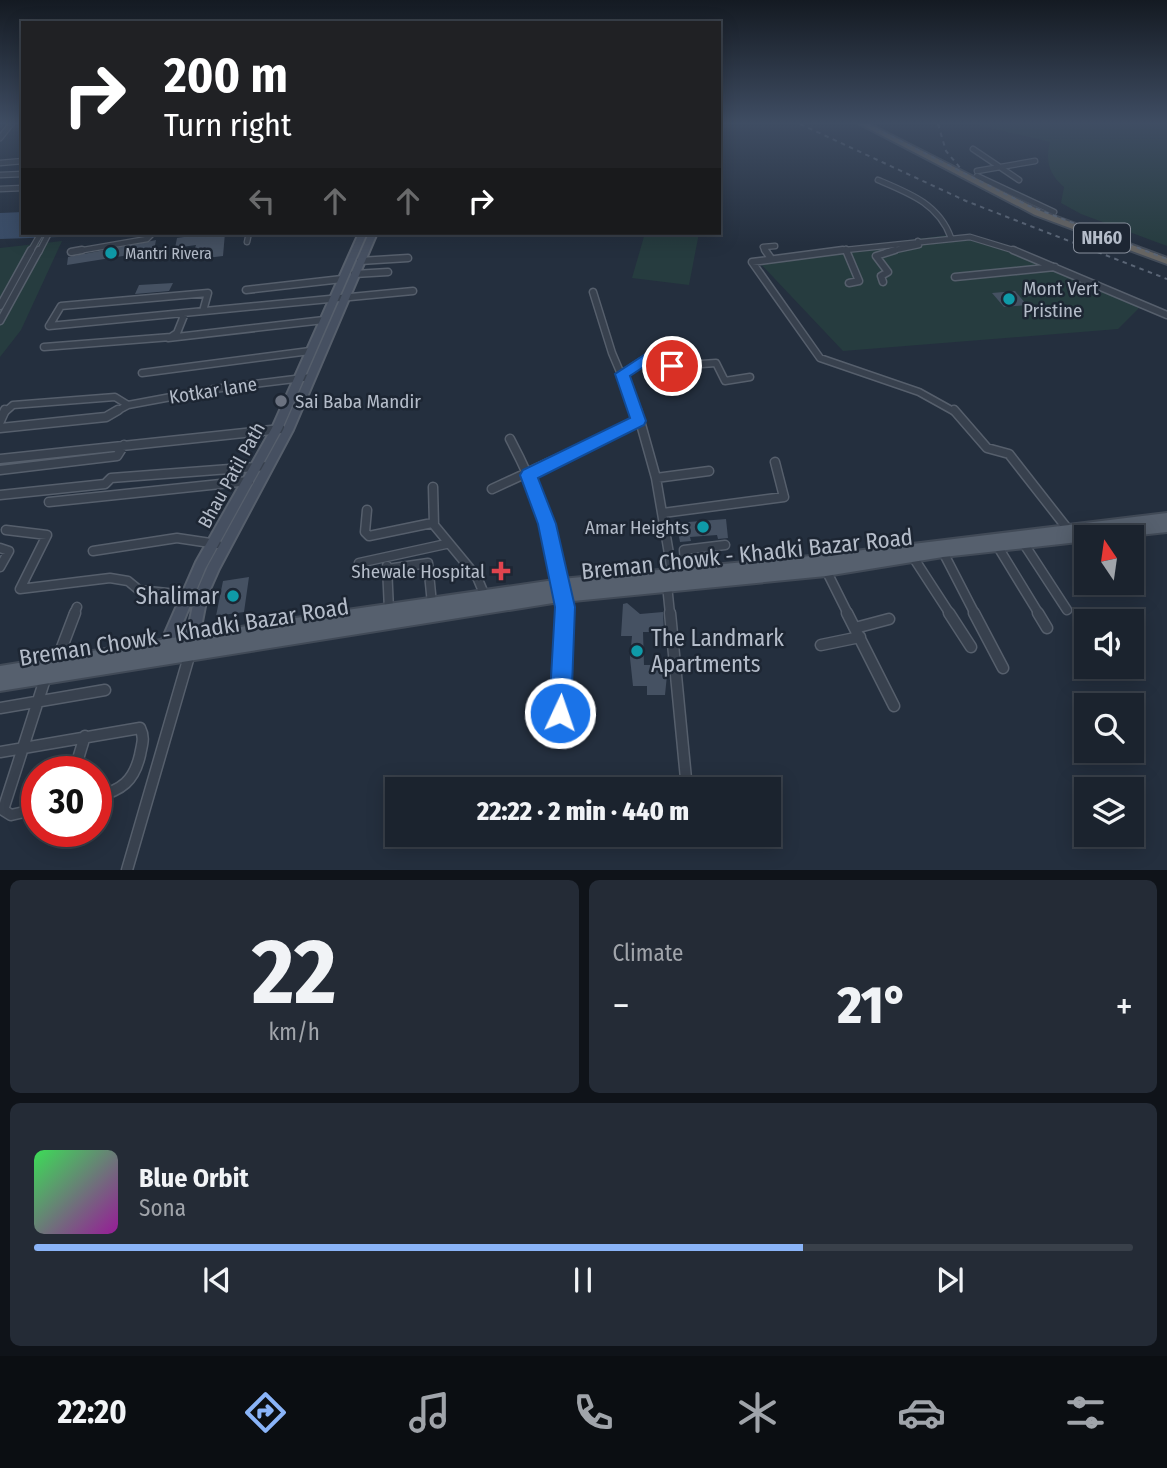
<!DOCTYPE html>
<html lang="en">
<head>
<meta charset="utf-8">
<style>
  :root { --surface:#1b232e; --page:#242b36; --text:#f1f3f6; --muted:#a0a4aa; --line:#39404a; --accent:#8ab4f8 }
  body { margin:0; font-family:"Fira Sans Condensed",sans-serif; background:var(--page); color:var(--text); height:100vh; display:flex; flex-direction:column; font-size:26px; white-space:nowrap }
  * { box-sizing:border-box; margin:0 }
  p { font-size:23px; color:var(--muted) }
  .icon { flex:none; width:38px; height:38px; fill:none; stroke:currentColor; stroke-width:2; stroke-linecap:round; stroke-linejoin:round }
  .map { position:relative; height:870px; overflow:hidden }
  .drawer { display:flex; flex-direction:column; gap:10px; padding:10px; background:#0f1319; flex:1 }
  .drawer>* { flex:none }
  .top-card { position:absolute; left:21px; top:21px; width:700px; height:214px; border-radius:0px; box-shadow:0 4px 18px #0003,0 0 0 2px var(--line); background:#202124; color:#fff; overflow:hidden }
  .needle { width:46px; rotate:347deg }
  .buttons { position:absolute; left:1074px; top:525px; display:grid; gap:14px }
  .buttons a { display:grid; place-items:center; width:70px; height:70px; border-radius:0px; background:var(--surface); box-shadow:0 4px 18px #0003,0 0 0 2px var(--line); font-size:35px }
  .speed { position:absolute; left:21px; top:756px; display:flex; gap:14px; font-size:35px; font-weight:700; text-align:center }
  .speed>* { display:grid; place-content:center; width:91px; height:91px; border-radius:50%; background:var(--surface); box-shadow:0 4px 18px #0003,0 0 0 2px var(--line); line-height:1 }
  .speed .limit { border:10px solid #d22; background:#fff; color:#111 }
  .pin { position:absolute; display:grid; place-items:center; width:60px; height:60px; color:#fff; margin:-30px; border:4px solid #fff; border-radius:50%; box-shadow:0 2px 7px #0007 }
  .me { position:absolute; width:77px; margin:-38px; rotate:3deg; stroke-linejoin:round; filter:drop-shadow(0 0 5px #0008) }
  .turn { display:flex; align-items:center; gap:24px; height:147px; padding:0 28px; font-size:32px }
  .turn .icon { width:91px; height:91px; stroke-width:2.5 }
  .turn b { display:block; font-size:49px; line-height:60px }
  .lanes { display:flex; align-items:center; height:66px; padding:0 28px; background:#0003; justify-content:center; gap:35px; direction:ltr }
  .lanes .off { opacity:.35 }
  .big { font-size:52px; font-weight:800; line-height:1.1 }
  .drawer .tile { flex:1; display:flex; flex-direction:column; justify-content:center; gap:10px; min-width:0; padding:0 24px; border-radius:10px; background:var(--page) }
  .drawer .dial { align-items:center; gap:0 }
  .dial b { font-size:91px; line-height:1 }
  .song { display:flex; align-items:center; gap:21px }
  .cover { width:84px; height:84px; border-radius:10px; background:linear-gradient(135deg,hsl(130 70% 55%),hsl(300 70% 35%)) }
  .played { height:7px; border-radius:4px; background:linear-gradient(90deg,var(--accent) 70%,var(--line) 70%) }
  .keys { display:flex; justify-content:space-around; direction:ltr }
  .heat { display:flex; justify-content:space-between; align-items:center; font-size:38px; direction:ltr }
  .drawer .tiles { flex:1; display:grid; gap:10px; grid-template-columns:1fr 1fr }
  .tile:last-child { grid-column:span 2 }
  .trip { position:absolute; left:385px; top:777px; width:396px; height:70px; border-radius:0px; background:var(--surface); box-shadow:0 4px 18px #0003,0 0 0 2px var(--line); font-weight:800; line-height:70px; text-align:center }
  .dock { display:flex; height:112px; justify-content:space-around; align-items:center; background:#0b0e12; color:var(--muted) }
  .dock .icon { width:49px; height:49px }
  .dock .selected { color:var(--accent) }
  .dock b { font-size:32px; color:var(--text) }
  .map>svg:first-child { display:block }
  .green { fill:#263c3f }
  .water { fill:#394c67 }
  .building { fill:#455162 }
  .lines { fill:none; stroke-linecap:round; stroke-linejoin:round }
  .minor-far3-casing { stroke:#565f6c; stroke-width:7 }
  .minor-far2-casing { stroke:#565f6c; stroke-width:9 }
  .minor-far1-casing { stroke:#565f6c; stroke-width:11 }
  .minor-casing { stroke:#565f6c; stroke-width:13 }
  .secondary-casing { stroke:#565f6c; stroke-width:4 }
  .primary-casing { stroke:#414a57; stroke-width:4 }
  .trunk-casing { stroke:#434c59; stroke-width:4 }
  .minor-far3 { stroke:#38414e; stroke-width:4.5 }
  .minor-far2 { stroke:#38414e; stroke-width:6 }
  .minor-far1 { stroke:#38414e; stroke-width:8 }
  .minor { stroke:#38414e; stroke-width:10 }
  .secondary { fill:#465061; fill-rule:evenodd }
  .primary { fill:#56606e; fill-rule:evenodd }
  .trunk { fill:#656462; fill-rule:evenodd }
  .rail { stroke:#5a6575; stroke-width:2; stroke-dasharray:4.5 4.5; stroke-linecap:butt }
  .route { fill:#1a73e8; stroke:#114b97; stroke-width:2 }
  .culture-dot { fill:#0f9aa8; stroke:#1d2633; stroke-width:2.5 }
  .worship-dot { fill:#6b7280; stroke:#1d2633; stroke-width:2.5 }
  .health-dot { fill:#e0444e; stroke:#1d2633; stroke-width:2.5 }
  .labels { text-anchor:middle; stroke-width:5; stroke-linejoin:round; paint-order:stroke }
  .far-poi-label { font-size:16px; fill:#b4bcc9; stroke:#1d2633; text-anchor:start }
  .shield { fill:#1d2633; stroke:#878f9c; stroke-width:2 }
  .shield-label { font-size:18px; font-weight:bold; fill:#b4bcc9 }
  .poi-label { font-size:19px; fill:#b4bcc9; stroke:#1d2633; text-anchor:start }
  .street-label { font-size:19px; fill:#b4bcc9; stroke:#1d2633 }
  .near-street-label { font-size:23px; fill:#b4bcc9; stroke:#1d2633 }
  .near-poi-label { font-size:23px; fill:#b4bcc9; stroke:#1d2633; text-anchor:end }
</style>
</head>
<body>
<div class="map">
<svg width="1167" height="870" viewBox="0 0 1167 870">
  <rect width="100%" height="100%" fill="#242f3e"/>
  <!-- green -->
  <path class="green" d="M974,124H1167V246L1081,214L1061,203L1064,187C1049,174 1045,161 1050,142Z
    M645,233H699L689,285L632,278Z
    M948,235C1017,248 1078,277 1141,306L1118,329L843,351L757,260Z
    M62,241L21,330L0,357V248Z"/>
  <!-- water -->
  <path class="water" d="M23,212V233H71L59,237L0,239V213Z"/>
  <!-- building -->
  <path class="building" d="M212,233H225L223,256L191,260L196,245L175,248L177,238Z
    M156,240L154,251L67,265L68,257Z
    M173,283L169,291L135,294L139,285Z
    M1015,291L1027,305L1004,307L992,293Z
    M726,519L728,538L718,539L717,535L690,537L691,541L680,542L676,523Z
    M249,577L244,612L216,616L223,581Z
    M627,603L640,614L663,612L664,632H643L644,665H668L665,695H647V686H633L630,658L632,636H621L623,604Z"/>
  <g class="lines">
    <defs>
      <path id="minor-far3" d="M0,138L11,124
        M973,149L1019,180
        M0,163L23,161
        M977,171L1035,161
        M0,175L23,174
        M977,176L1054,212
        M878,180C909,193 939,204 951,238
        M0,189L23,188
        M247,242L249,233
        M846,249L847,252
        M30,252L41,233
        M39,252L49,233
        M72,252L147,239L153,233
        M766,252L763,247L775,246
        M826,252L970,237L1019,252
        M886,252L919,245L918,241"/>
      <path id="minor-far2" d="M765,250L770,257
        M843,250L752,262L820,358L919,392L955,412
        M846,250L859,281L849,283
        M1013,250L1167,315
        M71,252L82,250
        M360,261L408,258
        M354,274L388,272
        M955,277L1055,267
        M883,282L881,276L888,272L876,256L895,250
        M246,290L342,279
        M593,292L612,353L637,412
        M0,306L31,250
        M0,321L39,250
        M49,326L413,291
        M49,326L61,306L208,293L203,311
        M168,338L324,320
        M44,347L171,337L177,333L185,313
        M647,358L672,366L716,363L725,381L750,377
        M142,373L310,351
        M622,374L651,355
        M5,412L13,405L115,397L128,405
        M115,412L128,405L214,389L311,377"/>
      <path id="minor-far1" d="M637,410L656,478L673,577
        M954,410L987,448L1009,454L1070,532
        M0,421L5,410
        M0,428L106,417L118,410
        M510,439C536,488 564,558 562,614
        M0,459L281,429
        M0,470L117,456L124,445
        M656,478L709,471
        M433,487L434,525L477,577L485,596
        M492,489L639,421
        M0,495L105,484L111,478L268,466
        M49,502L249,481
        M367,510L365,532L369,536L432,523
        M663,513L784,497L775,462
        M6,530L47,535L20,589L110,578L128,581L139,590L186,595
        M1024,544L1067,610
        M998,547L1039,614
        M0,548L9,551L0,567
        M93,551L177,538L217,544
        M943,552L975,614
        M913,557L950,614
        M359,563L446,544
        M387,566L389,610
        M387,569L428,563L432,604
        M826,570L848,614
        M686,574L684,550L725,545
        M667,585L670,614
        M74,614L77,607"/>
      <path id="minor" d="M670,613L687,789
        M847,613L894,706
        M949,613L971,647
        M974,613L1003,668
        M1038,613L1047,628
        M855,628L889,619
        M821,645L860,637
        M56,663L75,613
        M0,708L105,690
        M559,739L563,613
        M0,752L140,728C145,738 142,744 140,755C134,781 122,790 96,797
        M74,772L85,736
        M37,809L11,815L3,810L46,676
        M127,870L190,653"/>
      <path id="secondary" d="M359,233H367L282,429L205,569L169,656L164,658L159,656L157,651L196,562L272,428Z
        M369,233H377L293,430L219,569L207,596L196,653L191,655L186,653L184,648L195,596L208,566L283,430Z"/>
      <path id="primary" d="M1167,513V532L1121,537H1087V541L943,557L826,576L553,603L0,691V666L333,612L561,579L822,555Z"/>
      <path id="trunk" d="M860,124H869L1041,211L1167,258V264L1035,215Z"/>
    </defs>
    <!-- minor-far3 casing -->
    <use href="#minor-far3" class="minor-far3-casing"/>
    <!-- minor-far2 casing -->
    <use href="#minor-far2" class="minor-far2-casing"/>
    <!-- minor-far1 casing -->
    <use href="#minor-far1" class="minor-far1-casing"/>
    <!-- minor casing -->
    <use href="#minor" class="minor-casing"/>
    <!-- secondary casing -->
    <use href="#secondary" class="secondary-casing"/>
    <!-- primary casing -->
    <use href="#primary" class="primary-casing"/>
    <!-- trunk casing -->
    <use href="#trunk" class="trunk-casing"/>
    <!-- minor-far3 -->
    <use href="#minor-far3" class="minor-far3"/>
    <!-- minor-far2 -->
    <use href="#minor-far2" class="minor-far2"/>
    <!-- minor-far1 -->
    <use href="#minor-far1" class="minor-far1"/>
    <!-- minor -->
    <use href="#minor" class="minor"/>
    <!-- secondary -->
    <use href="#secondary" class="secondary"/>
    <!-- primary -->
    <use href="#primary" class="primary"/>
    <!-- trunk -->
    <use href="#trunk" class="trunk"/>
    <!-- rail -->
    <path class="rail" d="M800,124L966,201L1167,279
      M867,124L1029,206L1167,259
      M938,124L946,151L961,169"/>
  </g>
  <!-- sky -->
  <linearGradient id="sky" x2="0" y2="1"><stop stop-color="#141a22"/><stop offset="0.5" stop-color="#3f4d63"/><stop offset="1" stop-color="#3f4d63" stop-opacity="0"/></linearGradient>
  <rect width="1167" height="246" fill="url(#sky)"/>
  <!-- route -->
  <path class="route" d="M647,353L677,363L679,366L672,372L648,364L630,376L646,421L644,425L538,478L556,524L575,607L571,713L568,720L560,723L552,720L549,713L555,607L538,524L520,475L523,470L630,418L615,374Z"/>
  <!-- markers -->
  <g class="culture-dot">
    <circle cx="111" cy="253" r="7"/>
    <circle cx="1009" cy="299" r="7"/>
    <circle cx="703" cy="527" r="7"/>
    <circle cx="233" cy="596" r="7"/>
    <circle cx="637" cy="651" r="7"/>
  </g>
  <circle class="worship-dot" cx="281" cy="401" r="7"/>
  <path class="health-dot" d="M497.5 560.5h7v7h7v7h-7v7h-7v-7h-7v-7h7z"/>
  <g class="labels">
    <!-- far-poi labels -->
    <g class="far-poi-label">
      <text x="125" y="259">Mantri Rivera</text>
    </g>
    <!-- shield labels -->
    <rect class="shield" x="1074" y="223.5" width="56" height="29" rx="5"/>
    <g class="shield-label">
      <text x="1102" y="244">NH60</text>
    </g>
    <!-- poi labels -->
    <g class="poi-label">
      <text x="1023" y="295">Mont Vert<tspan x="1023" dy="22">Pristine</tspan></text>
      <text x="295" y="408">Sai Baba Mandir</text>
      <text x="689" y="534" text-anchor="end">Amar Heights</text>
      <text x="485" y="578" text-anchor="end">Shewale Hospital</text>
    </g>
    <!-- street labels -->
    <g class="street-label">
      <text transform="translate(213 390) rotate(-9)" y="7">Kotkar lane</text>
      <text transform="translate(231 475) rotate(-61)" y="7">Bhau Patil Path</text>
    </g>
    <!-- near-street labels -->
    <g class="near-street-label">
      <text transform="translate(747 554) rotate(-6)" y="8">Breman Chowk - Khadki Bazar Road</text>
      <text transform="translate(184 632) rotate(-9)" y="8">Breman Chowk - Khadki Bazar Road</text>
    </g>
    <!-- near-poi labels -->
    <g class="near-poi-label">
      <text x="219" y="604">Shalimar</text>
      <text x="651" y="646" text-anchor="start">The Landmark<tspan x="651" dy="26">Apartments</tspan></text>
    </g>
  </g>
</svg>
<div class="buttons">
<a><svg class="needle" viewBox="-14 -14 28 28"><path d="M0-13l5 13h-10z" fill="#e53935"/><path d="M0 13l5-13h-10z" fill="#a0a4aa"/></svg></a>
<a><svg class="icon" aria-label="sound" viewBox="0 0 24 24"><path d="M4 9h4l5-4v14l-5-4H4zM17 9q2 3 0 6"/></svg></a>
<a><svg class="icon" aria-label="search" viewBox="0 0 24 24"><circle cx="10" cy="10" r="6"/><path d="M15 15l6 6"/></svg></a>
<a><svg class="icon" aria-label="layers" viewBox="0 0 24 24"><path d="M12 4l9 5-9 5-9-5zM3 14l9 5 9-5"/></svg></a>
</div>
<div class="speed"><div class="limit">30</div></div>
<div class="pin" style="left:672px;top:366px;background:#d93025"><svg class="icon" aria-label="arrive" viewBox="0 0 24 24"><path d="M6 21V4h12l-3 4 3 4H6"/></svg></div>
<svg class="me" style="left:560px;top:713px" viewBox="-20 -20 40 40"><circle r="17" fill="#1a73e8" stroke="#fff" stroke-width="3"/><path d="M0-11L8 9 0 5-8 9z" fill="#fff"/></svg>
<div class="trip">22:22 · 2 min · 440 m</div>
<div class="top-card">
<div class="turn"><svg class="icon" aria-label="right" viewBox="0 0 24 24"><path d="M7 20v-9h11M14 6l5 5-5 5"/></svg><div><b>200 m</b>Turn right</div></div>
<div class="lanes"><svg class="icon off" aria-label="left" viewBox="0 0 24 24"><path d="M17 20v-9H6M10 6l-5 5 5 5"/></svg><svg class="icon off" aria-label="ahead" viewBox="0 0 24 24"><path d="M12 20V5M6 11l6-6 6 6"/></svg><svg class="icon off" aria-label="ahead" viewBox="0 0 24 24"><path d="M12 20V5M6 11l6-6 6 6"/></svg><svg class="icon" aria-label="right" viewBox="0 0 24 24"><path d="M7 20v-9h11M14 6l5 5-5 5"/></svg></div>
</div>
</div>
<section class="drawer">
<div class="tiles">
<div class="tile dial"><b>22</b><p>km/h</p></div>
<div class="tile"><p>Climate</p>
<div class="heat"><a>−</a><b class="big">21°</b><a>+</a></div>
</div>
<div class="tile">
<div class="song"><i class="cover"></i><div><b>Blue Orbit</b><p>Sona</p></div></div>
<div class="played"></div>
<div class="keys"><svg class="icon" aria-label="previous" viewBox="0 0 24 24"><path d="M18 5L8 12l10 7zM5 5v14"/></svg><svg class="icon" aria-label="pause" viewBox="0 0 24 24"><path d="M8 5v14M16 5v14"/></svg><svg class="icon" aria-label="next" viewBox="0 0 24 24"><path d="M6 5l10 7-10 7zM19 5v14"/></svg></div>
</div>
</div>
</section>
<nav class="dock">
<b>22:20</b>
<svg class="icon selected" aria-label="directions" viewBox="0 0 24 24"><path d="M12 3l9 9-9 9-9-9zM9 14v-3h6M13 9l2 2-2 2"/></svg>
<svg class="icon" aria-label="music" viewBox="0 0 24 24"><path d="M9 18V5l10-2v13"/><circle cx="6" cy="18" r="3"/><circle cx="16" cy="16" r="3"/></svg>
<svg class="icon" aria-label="phone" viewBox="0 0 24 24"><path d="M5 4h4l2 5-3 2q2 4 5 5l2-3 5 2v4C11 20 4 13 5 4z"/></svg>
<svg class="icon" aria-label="climate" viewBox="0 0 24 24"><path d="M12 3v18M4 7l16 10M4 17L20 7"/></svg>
<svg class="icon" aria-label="car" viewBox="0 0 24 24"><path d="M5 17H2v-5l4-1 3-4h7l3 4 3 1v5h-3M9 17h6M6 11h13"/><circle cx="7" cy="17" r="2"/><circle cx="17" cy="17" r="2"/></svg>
<svg class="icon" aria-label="filters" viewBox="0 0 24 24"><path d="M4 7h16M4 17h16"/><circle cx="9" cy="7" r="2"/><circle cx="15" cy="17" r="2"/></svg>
</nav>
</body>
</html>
